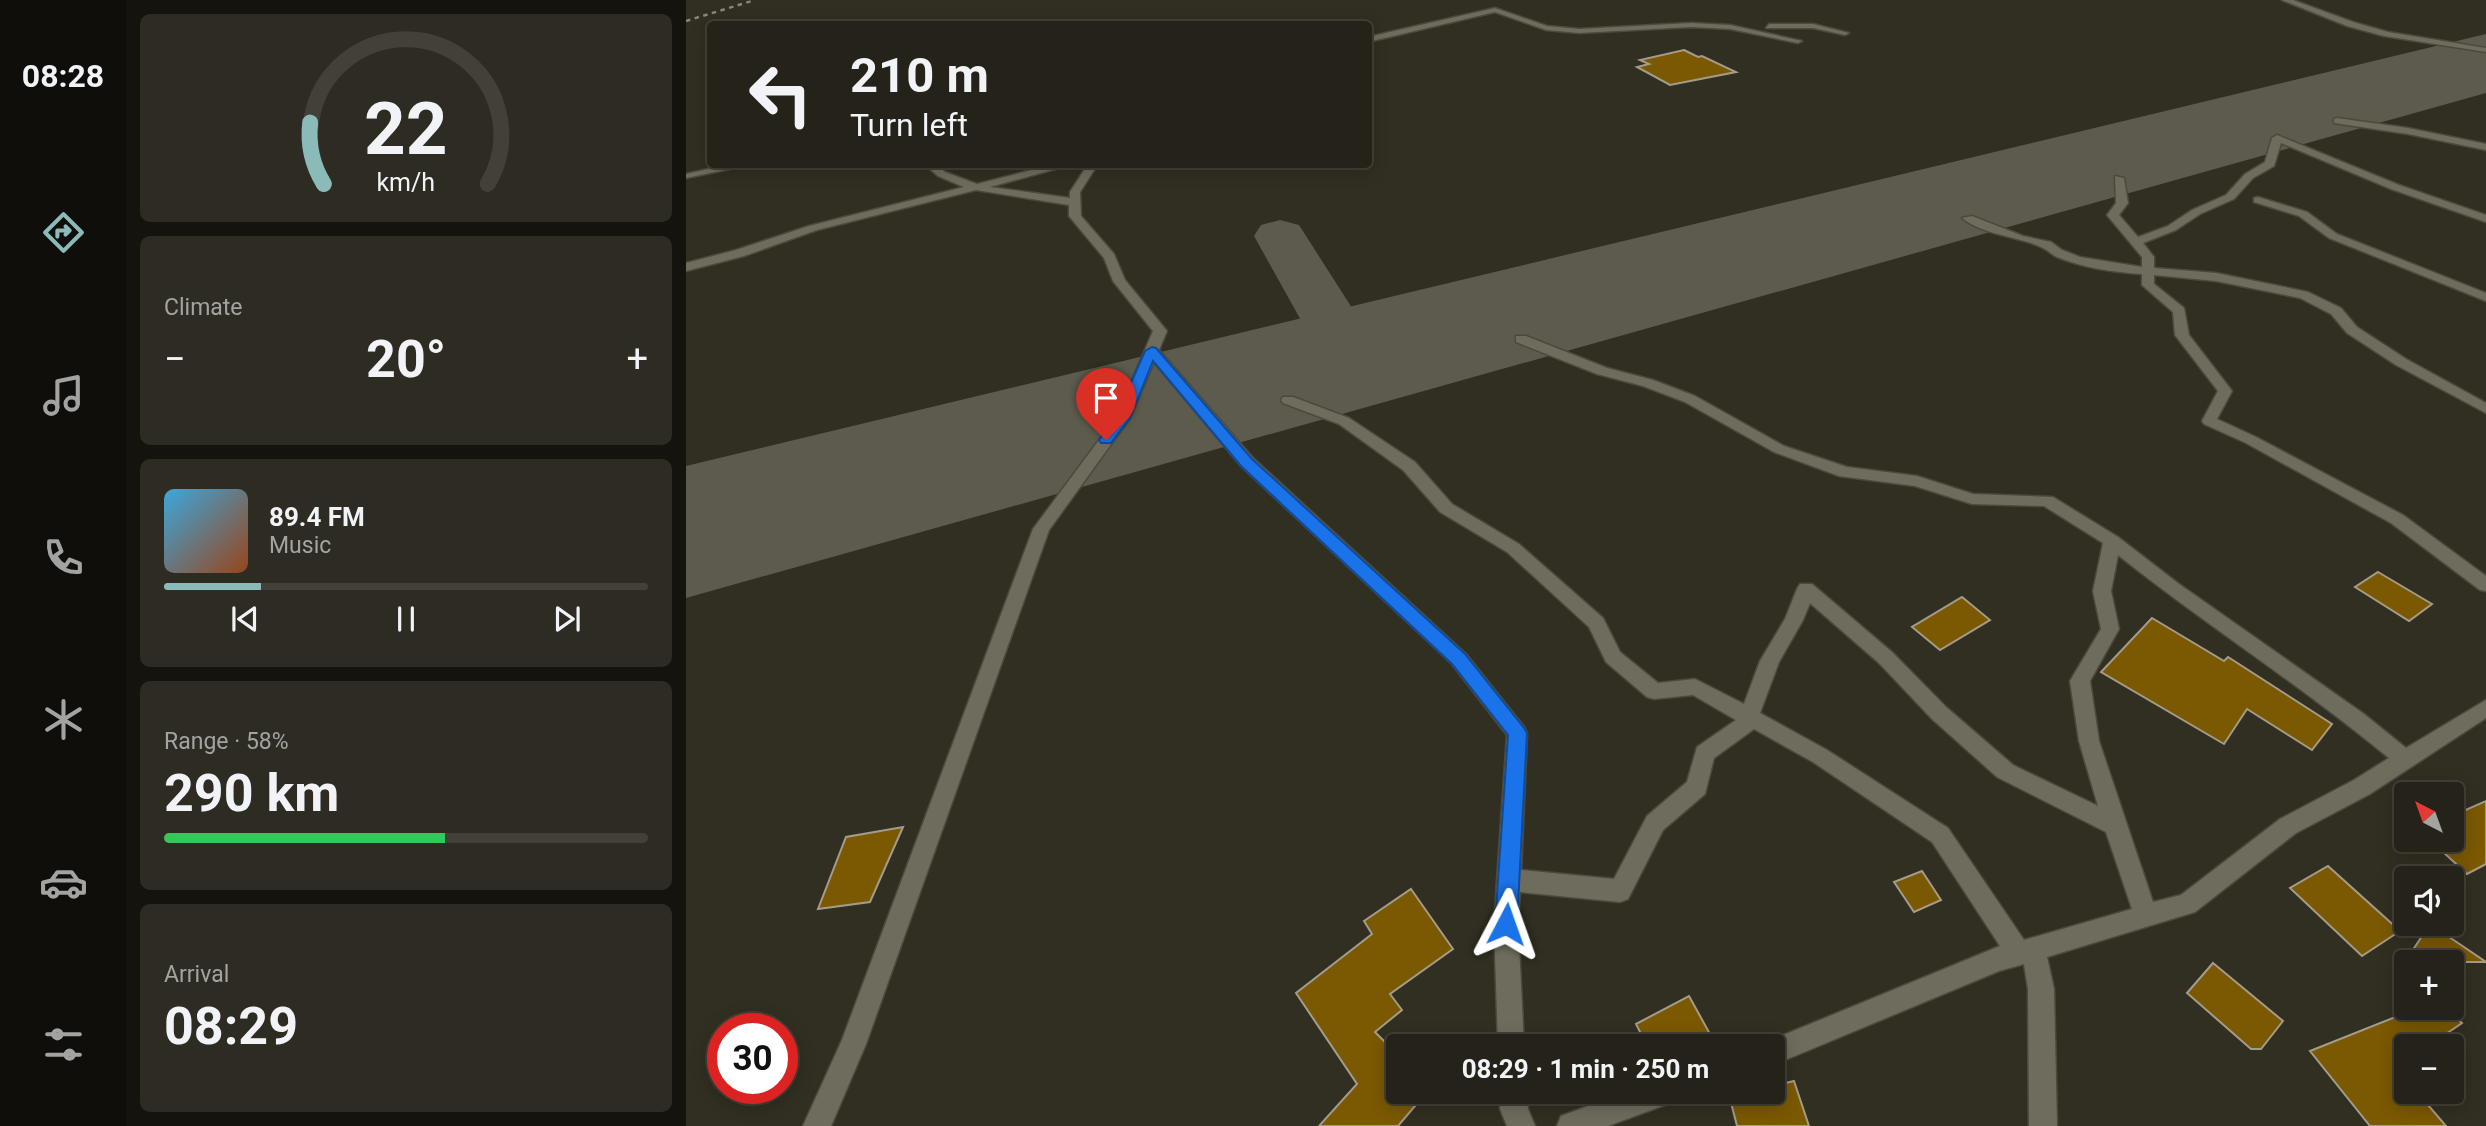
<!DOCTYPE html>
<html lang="en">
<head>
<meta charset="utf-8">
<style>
  :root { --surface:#252319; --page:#2d2b22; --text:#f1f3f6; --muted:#a3a4a2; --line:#424038; --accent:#8bbbb9 }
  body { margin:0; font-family:Roboto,sans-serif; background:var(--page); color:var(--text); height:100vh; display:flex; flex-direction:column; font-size:26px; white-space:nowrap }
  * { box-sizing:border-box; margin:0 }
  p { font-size:23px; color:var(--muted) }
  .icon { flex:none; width:38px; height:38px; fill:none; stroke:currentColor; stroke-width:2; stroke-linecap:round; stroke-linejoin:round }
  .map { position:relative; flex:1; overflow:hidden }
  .sheet { display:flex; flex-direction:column; gap:14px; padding:14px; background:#14130e; width:560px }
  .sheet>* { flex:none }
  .hud { position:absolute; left:21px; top:21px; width:665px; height:147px; border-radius:7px; box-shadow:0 4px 18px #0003,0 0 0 2px var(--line); background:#252319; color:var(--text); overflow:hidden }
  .needle { width:46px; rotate:319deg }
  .fabs { position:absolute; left:1708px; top:782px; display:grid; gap:14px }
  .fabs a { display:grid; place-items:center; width:70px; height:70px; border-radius:7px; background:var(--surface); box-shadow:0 4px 18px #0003,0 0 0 2px var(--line); font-size:35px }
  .speed { position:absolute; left:21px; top:1013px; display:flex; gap:14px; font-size:35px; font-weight:700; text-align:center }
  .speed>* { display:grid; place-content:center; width:91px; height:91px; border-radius:50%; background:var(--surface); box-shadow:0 4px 18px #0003,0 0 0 2px var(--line); line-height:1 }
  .speed .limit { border:10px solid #d22; background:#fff; color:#111 }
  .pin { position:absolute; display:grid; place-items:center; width:60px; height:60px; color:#fff; margin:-72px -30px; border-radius:50% 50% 50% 0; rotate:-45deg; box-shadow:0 0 7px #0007 }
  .pin .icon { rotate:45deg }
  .me { position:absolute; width:77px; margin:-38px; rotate:4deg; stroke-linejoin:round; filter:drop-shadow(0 0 5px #0008) }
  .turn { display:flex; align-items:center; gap:24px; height:147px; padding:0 28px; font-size:32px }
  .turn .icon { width:91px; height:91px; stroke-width:2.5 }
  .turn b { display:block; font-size:49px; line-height:60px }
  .big { font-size:52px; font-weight:700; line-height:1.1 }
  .sheet .tile { flex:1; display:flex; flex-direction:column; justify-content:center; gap:10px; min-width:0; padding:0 24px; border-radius:10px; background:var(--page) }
  .sheet .dial { align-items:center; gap:0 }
  .dial svg { height:182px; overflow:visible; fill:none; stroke:var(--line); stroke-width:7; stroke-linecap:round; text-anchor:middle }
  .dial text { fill:var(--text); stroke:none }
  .song { display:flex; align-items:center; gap:21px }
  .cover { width:84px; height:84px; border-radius:10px; background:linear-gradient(135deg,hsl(200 70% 55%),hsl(20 70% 35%)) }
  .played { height:7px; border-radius:4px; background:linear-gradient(90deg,var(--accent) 20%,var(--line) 20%) }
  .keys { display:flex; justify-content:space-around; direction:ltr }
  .heat { display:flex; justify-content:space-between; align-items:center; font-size:38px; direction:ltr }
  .charge { height:10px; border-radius:5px; background:linear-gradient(90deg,#34c759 58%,var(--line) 0) }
  .trip { position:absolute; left:700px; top:1034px; width:399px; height:70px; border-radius:7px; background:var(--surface); box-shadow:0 4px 18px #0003,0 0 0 2px var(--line); font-weight:700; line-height:70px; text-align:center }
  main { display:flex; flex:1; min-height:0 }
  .dock { display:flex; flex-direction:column; width:126px; justify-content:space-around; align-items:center; background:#0f0e0a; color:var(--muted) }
  .dock .icon { width:49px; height:49px }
  .dock .current { color:var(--accent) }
  .dock b { font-size:32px; color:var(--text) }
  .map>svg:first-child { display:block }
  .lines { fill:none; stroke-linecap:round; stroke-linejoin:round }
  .taxiway { fill:#5c5b4e; fill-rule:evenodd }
  .runway { fill:#5c5b4e; fill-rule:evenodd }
  .building { fill:#7b5900; stroke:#a49b8b; stroke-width:2 }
  .minor-casing { stroke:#4b4a3e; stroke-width:3 }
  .minor { fill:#6e6d5d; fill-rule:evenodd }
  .rail { stroke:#88877c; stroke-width:2.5; stroke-dasharray:4.5 4.5; stroke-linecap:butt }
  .route { fill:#1a73e8; stroke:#114b97; stroke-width:2 }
</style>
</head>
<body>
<main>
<nav class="dock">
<b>08:28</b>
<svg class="icon current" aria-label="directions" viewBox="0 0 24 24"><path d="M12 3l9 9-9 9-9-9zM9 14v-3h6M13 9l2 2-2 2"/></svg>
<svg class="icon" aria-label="music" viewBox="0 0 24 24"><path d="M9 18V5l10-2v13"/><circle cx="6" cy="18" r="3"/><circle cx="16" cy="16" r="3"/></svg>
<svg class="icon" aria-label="phone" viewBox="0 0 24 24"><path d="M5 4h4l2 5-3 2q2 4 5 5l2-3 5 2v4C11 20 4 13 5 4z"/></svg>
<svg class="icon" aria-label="climate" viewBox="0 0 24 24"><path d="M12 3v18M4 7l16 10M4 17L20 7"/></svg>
<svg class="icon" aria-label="car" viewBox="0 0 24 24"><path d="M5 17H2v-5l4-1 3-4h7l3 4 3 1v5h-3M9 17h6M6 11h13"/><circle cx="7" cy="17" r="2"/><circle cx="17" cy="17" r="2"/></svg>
<svg class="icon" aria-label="filters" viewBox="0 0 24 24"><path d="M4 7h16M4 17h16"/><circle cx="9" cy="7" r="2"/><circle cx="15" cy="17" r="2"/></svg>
</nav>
<section class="sheet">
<div class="tile dial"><svg viewBox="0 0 100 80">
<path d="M14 69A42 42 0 1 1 86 69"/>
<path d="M14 69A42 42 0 0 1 8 42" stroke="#8bbbb9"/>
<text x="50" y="56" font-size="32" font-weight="700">22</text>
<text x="50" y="72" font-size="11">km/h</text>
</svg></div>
<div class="tile"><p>Climate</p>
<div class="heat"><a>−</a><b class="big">20°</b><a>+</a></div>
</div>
<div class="tile">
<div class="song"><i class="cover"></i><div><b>89.4 FM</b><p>Music</p></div></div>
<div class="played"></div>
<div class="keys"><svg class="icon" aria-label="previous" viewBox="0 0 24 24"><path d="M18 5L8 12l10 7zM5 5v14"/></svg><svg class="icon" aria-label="pause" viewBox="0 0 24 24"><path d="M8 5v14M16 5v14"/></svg><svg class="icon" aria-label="next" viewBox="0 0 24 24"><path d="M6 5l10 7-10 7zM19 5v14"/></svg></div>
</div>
<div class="tile"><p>Range · 58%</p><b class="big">290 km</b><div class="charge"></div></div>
<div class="tile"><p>Arrival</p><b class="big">08:29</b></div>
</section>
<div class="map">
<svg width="1800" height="1126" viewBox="0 0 1800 1126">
  <rect width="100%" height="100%" fill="#312f21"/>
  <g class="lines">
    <!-- taxiway -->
    <path class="taxiway" d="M594,220L613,225L698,358L689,371L667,377L645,371L636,358L568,236L575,225Z"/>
    <!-- runway -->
    <path class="runway" d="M1800,34V93L0,598V466Z"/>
  </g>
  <!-- building -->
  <path class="building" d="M998,50L1012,57L1016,56L1050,72L984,85L951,67L963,64L954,60Z
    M1692,572L1746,604L1723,621L1669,587Z
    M1276,597L1304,620L1254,650L1226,627Z
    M1466,618L1538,661L1542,657L1646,724L1626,750L1561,709L1538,744L1415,672Z
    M1800,801V864L1781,874L1744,840H1766V816Z
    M217,827L184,902L132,909L160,837Z
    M1642,866L1714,931L1676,956L1604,888Z
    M1236,871L1255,900L1228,912L1208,882Z
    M725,889L767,949L704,994L716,1010L689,1032L712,1055V1092H741L712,1126H633L671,1084L610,993L686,934L678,921Z
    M1744,924L1800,962H1719Z
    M1527,963L1597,1021L1575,1049H1565L1501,993Z
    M1003,996L1024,1034L1002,1046H961L950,1024Z
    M1732,1008H1760L1776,1023L1742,1046H1720V1062L1711,1068L1720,1080V1092H1731L1760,1126H1684L1624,1051Z
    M1108,1081L1123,1126H1051L1043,1095L1059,1092H1087V1086Z"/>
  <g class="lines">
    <defs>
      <path id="minor" d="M1596,0H1607L1667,22L1702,32L1800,48V52L1698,36L1661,26Z
        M809,8L861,26L893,29L1005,23L1044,25L1116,41L1112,43L1044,29L1005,27L893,33L860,30L809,12L682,42V37Z
        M1083,24H1127L1163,33L1159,35L1127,28H1080Z
        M1651,118L1722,128L1800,144V150L1722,134L1648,123V119Z
        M1591,135L1713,185L1800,215V222L1705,189L1595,143L1588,166L1567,178L1548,199L1514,214L1490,230L1457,243L1468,257V268L1530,273L1622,292L1655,308L1671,327L1720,359L1800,403V413L1710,365L1661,333L1645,314L1614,298L1530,281L1468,275V284L1498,308L1503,335L1546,391L1531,419L1570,437L1717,515L1800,576V591L1794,590L1705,523L1560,443L1518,424L1516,421L1532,391L1489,335L1487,312L1456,285V274C1427,272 1398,268 1371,257C1366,255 1362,250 1357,248C1334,236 1298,236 1276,218L1286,216L1337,236L1365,242L1376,250L1394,257L1456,267V257L1421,215L1430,203L1429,176L1438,178L1442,203L1433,215L1452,237L1482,226L1506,210L1540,195L1559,174L1579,162L1586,138Z
        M45,164H68L0,178V174Z
        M238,164H250L259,172L291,184L369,164H388L304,187L384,198V192L402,164H412L394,192L395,216L428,254L439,280L481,331L473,350L567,458L780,654L838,727L841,733L835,870L928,879L961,816L1001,782L1011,747L1050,720L1007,695L968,699L961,697L920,662L903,627L821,552L754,512L717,470L653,424L597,403L595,400L597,397H607L663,418L729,462L766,504L833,544L917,618L934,652L972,683L1009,679L1058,704L1074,661L1099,619L1111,589L1114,584H1126L1207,653L1260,707L1327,765L1412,806L1393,741L1384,681L1415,629L1407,591L1417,543L1358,506L1286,504L1229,486L1153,476L1088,452L999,402L957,386L911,374L830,342V336H840L921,368L967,380L1009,396L1098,446L1161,467L1231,476L1287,494L1367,497L1432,537L1493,584L1678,714L1720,748L1800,700V718L1684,794L1610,833L1509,912L1361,957L1368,989L1371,1126H1343L1342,989L1338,964L1313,971L1087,1065V1046H1076L1078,1043L1314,946L1246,842L1127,762L1068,729L1028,758L1019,794L977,830L942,899L934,902L834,892L832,924L838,1046H812L808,924L821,735L766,664L555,466L468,362L444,418L363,530L180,1044L145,1126H117L156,1040L347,529L430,417L467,331L427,281L418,258L383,216V205L290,190L131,230L58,256L0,271V263L50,250L123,226L278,187L252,176ZM1432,555C1520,625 1616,686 1703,758L1668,780L1594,819L1495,895L1467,902L1413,741L1404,681L1433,629L1425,591ZM1124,603L1193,663L1246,719L1311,777L1420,832L1446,909L1338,940L1262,828L1141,750L1074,713L1093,662L1117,620Z
        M1572,197L1621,212L1651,234L1800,293V301L1643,238L1613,216L1568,202V198Z
        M814,1092H840L842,1109L849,1126H821L814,1109Z
        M940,1092H990L987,1102L922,1126H871L875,1116Z"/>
    </defs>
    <!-- minor casing -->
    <use href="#minor" class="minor-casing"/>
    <!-- minor -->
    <use href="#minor" class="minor"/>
    <!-- rail -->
    <path class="rail" d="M0,21L69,0"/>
  </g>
  <!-- route -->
  <path class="route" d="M466,347L470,348L566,459L779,654L838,728L841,733L831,924L828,931L820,934L812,931L809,924L822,735L766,664L555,466L467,361L444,418L425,443H415L413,440L430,417L459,351Z"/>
</svg>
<div class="fabs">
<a><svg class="needle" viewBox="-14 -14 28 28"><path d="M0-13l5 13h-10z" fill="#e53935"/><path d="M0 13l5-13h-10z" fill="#a3a4a2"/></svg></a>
<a><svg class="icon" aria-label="sound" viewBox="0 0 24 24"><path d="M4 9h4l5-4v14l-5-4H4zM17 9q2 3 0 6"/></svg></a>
<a>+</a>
<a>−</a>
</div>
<div class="speed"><div class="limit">30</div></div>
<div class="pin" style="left:420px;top:440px;background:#d93025"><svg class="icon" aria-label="arrive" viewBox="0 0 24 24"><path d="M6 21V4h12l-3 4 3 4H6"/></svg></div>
<svg class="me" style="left:820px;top:924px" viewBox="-20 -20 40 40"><path d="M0-17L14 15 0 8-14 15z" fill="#1a73e8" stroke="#fff" stroke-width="4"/></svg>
<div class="trip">08:29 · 1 min · 250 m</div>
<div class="hud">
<div class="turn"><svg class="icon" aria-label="left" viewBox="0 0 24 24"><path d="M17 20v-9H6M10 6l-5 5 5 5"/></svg><div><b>210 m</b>Turn left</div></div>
</div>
</div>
</main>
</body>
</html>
